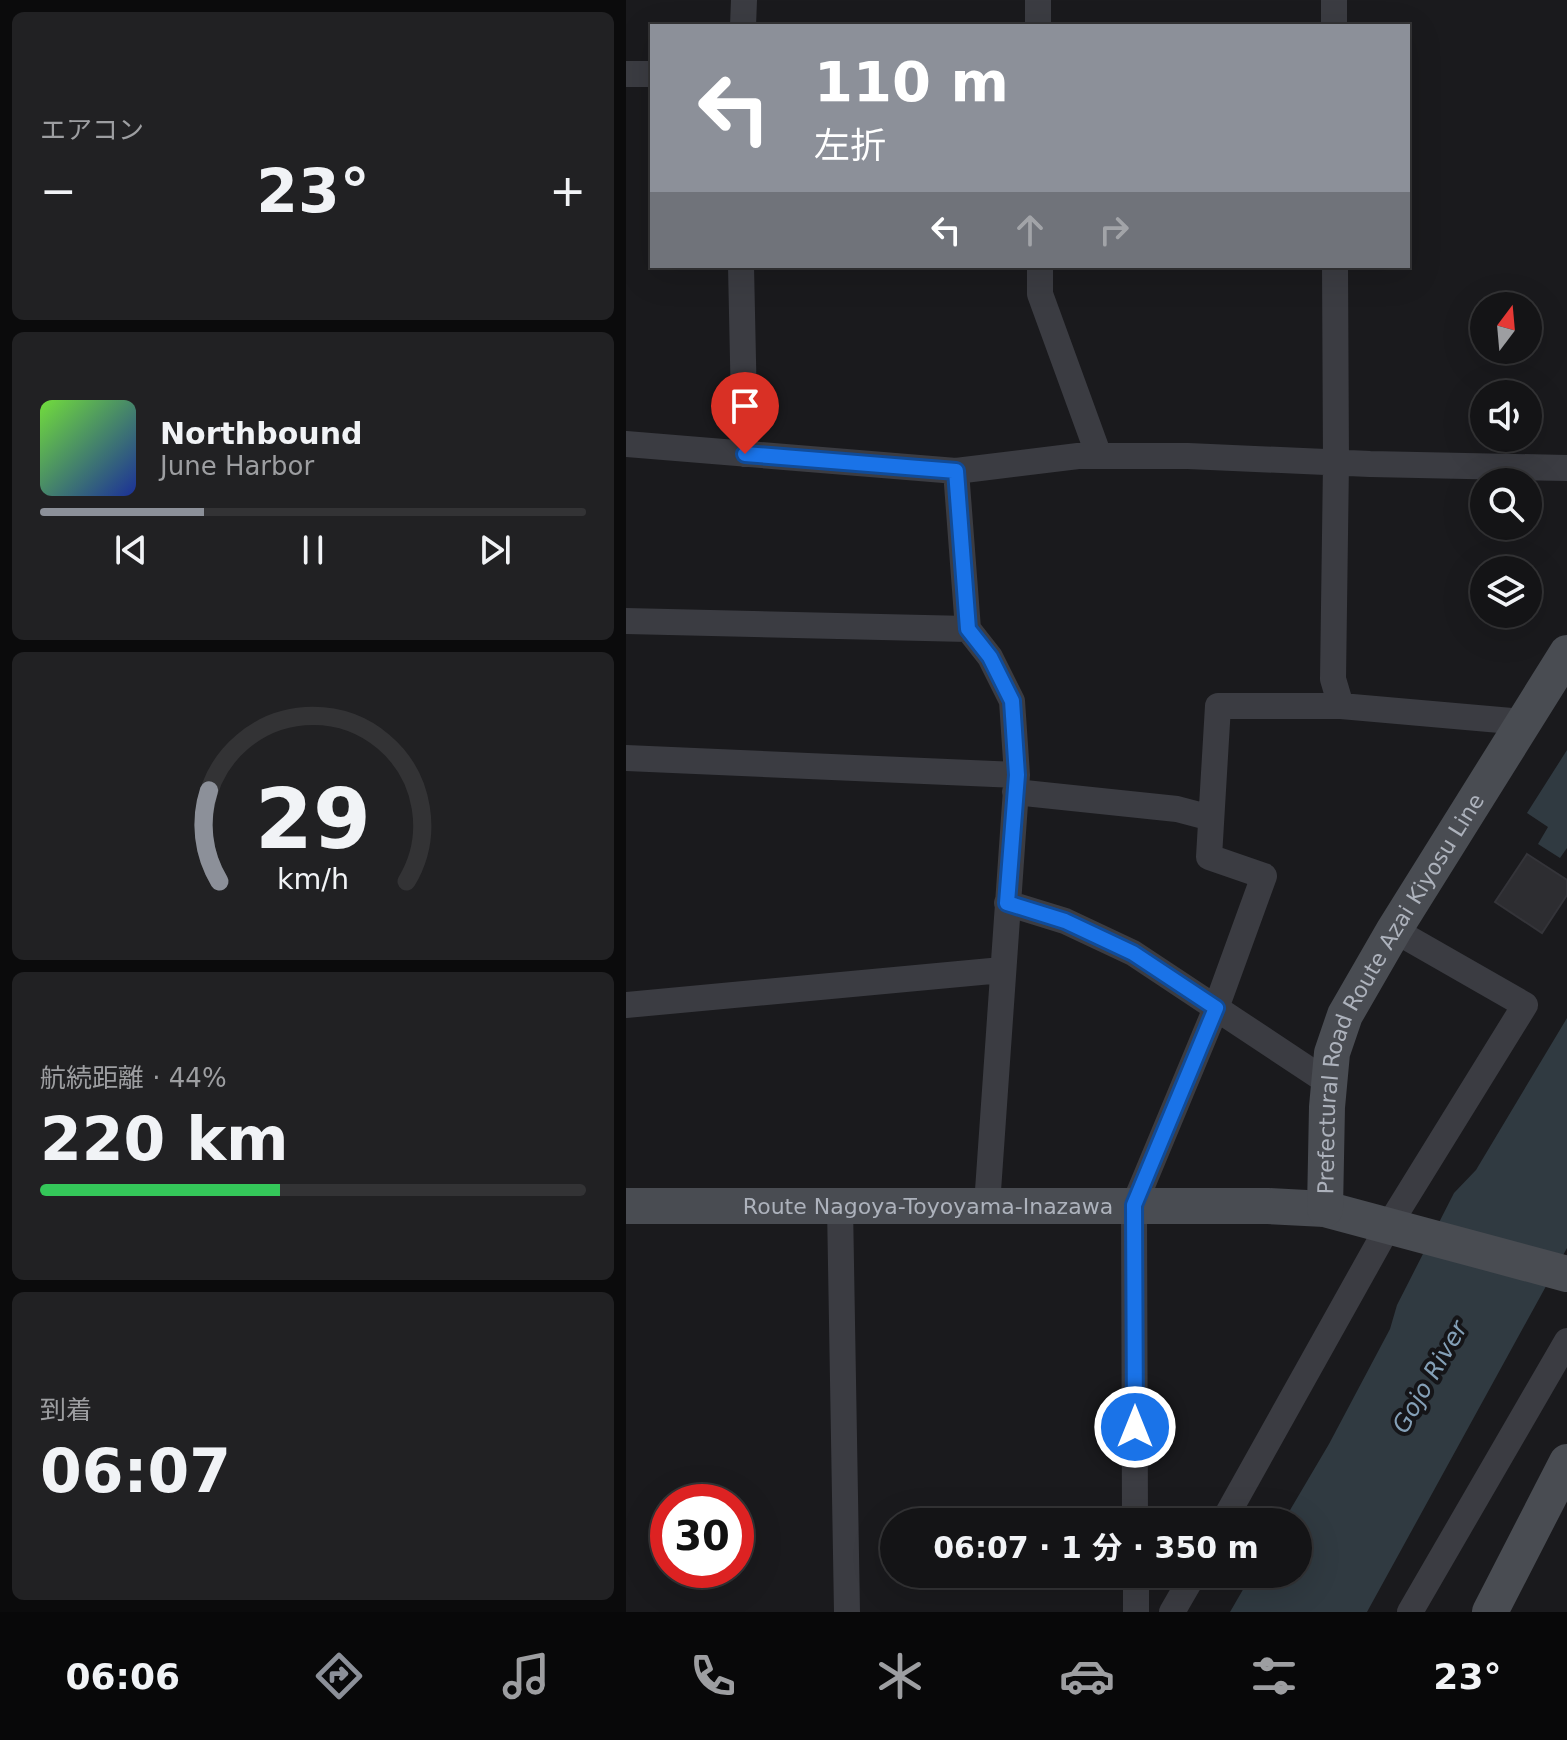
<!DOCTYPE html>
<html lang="ja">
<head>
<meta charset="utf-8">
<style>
  :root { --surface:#141416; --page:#212123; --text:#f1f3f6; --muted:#9d9ea1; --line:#333335; --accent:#8c9099 }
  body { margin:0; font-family:"DejaVu Sans","Noto Sans JP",sans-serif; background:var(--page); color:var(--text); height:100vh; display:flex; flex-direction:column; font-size:30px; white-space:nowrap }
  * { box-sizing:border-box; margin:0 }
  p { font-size:26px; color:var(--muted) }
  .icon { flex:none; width:44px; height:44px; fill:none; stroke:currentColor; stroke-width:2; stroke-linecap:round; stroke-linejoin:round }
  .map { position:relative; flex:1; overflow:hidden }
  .panel { display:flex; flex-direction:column; gap:12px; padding:12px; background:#0b0b0c; width:626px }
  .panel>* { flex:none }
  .guide { position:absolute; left:24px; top:24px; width:760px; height:244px; border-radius:0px; box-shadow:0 8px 32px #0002,0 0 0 2px var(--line); background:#8c9099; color:#fff; overflow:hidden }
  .needle { width:52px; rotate:16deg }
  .tools { position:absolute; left:844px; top:292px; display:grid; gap:16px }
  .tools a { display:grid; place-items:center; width:72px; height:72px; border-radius:50%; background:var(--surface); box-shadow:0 8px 32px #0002,0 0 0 2px var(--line); font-size:40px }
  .speed { position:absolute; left:24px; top:1484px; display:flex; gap:16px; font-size:40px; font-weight:700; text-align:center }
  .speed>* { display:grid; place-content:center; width:104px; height:104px; border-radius:50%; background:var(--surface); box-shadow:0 8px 32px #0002,0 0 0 2px var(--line); line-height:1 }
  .speed .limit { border:12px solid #d22; background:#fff; color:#111 }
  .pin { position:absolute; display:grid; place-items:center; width:68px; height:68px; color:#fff; margin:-82px -34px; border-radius:50% 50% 50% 0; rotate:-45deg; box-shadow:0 0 8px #0007 }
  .pin .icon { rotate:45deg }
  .me { position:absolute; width:88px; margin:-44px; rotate:0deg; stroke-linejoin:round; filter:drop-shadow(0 0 6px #0008) }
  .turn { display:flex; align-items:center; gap:28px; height:168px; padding:0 32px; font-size:36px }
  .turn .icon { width:104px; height:104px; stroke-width:2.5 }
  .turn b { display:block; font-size:56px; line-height:68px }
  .lanes { display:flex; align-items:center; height:76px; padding:0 32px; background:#0003; justify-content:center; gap:40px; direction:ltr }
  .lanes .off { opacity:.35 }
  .big { font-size:60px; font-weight:700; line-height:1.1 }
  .panel .card { flex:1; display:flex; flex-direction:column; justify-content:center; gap:12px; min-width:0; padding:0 28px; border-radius:12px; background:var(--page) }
  .panel .dial { align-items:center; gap:0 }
  .dial svg { height:208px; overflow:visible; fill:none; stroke:var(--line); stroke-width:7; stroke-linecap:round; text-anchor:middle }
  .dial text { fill:var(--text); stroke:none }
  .song { display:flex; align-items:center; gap:24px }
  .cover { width:96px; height:96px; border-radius:12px; background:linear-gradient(135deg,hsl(100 70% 55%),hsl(230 70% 35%)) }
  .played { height:8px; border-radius:4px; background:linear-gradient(90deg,var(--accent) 30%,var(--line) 30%) }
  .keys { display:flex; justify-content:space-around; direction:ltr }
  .heat { display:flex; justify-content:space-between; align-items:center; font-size:44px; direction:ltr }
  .charge { height:12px; border-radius:6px; background:linear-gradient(90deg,#34c759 44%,var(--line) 0) }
  .trip { position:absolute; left:254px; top:1508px; width:432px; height:80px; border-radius:40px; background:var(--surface); box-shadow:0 8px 32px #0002,0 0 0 2px var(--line); font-weight:700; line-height:80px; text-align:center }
  .tabs { display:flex; height:128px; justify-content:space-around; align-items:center; background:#080809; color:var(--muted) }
  .tabs .icon { width:56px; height:56px }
  .tabs .active { color:var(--accent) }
  .tabs b { font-size:36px; color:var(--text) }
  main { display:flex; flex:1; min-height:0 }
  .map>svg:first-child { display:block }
  .water { fill:#303a41 }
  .building { fill:#2d2d31; stroke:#343439; stroke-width:2 }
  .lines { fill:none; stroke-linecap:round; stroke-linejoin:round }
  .street { stroke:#3b3c42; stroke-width:26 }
  .secondary { stroke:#494c52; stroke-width:36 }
  .route-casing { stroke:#114b97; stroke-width:20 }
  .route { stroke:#1a73e8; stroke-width:14 }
  .labels { text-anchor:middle; stroke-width:8; stroke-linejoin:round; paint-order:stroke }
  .street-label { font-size:22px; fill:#adb2bc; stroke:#151518 }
  .water-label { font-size:24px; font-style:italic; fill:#84a0b7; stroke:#151518 }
</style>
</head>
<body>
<main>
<section class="panel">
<div class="card"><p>エアコン</p>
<div class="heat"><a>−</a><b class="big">23°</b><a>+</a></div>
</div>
<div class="card">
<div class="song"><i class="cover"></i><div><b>Northbound</b><p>June Harbor</p></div></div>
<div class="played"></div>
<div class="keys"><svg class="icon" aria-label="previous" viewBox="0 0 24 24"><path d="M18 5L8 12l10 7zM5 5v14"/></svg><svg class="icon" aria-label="pause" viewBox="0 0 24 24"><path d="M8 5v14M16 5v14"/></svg><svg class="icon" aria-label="next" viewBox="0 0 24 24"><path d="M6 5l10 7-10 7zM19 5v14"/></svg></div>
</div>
<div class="card dial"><svg viewBox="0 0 100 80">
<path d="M14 69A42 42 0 1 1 86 69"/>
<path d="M14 69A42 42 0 0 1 10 34" stroke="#8c9099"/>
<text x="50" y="56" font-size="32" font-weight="700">29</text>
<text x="50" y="72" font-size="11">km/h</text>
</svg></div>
<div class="card"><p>航続距離 · 44%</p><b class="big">220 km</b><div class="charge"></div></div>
<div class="card"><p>到着</p><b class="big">06:07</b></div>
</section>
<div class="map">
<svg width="941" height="1612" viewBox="0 0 941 1612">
  <rect width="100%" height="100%" fill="#1a1a1d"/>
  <!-- water -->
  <path class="water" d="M941,750V848L934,858L912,844L922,827L901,813Z
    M941,1018V1248L741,1612H604L626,1574H672V1522H657L703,1444L764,1329L771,1305L828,1193L850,1170Z"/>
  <!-- building -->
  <path class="building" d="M901,854L941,880V895L916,933L869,902Z"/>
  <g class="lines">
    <!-- street -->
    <path class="street" d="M412,0V26
      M708,0V26
      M117,26L118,0
      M0,74H26
      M115,266L119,454
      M414,266V294L473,456
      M709,266L710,463L707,679L715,706L897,722
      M0,444L330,471L452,456H562L744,464L941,468
      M330,471L342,629L364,657L386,701L391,775L361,1205
      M0,621L342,629
      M0,758L391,775
      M389,792L551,809L585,818
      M381,903L439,921L507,953L703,1083
      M0,1005L376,970
      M214,1206L221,1612
      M509,1522L508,1205L590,1008L638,876L583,857L592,706H715
      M597,1522L763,1225L899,1005L768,930
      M510,1574V1612
      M546,1612L568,1574
      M784,1612L941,1341"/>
    <!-- secondary -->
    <g class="secondary">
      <path id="s1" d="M0,1206H642L699,1209L941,1274"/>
      <path id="s2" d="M699,1209L701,1107L706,1053L719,1015L768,930L941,653"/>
      <path d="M864,1612L941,1462"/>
    </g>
  </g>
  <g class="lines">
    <defs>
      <path id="route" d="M119,454L330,471L342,629L364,657L386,701L391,775L381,903L439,921L507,953L590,1008L508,1205L509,1427"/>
    </defs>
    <!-- route casing -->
    <use href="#route" class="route-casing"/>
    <!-- route -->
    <use href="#route" class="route"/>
  </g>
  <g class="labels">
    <!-- street labels -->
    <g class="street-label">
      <text dy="8" stroke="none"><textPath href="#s2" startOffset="234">Prefectural Road Route Azai Kiyosu Line</textPath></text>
      <text dy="8" stroke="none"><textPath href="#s1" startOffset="302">Route Nagoya-Toyoyama-Inazawa</textPath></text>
    </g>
    <!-- water labels -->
    <g class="water-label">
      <text transform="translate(804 1377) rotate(-60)" y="8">Gojo River</text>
    </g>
  </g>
</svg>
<div class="tools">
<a><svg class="needle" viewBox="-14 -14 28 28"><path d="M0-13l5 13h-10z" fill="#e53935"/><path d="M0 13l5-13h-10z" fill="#9d9ea1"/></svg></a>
<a><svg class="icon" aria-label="sound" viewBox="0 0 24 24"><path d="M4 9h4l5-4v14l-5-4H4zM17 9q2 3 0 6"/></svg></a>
<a><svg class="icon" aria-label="search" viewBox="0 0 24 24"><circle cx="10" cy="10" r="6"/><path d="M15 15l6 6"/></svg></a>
<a><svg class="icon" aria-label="layers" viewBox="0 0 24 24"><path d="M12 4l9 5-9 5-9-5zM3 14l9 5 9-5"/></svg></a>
</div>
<div class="speed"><div class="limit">30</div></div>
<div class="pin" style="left:119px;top:454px;background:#d93025"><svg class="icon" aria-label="arrive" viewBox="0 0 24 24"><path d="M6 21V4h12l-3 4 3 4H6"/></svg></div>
<svg class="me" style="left:509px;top:1427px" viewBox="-20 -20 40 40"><circle r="17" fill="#1a73e8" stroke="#fff" stroke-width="3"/><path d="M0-11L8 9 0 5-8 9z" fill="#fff"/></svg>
<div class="trip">06:07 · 1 分 · 350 m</div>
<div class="guide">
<div class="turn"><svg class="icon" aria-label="left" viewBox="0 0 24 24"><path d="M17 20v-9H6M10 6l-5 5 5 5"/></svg><div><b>110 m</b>左折</div></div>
<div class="lanes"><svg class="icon" aria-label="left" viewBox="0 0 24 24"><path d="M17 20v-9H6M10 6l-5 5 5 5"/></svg><svg class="icon off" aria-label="ahead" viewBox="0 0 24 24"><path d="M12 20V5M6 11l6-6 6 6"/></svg><svg class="icon off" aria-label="right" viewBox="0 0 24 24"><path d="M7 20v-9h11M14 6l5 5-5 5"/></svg></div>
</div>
</div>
</main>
<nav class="tabs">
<b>06:06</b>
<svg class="icon active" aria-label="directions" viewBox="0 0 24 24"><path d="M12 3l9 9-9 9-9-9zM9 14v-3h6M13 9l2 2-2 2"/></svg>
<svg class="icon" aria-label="music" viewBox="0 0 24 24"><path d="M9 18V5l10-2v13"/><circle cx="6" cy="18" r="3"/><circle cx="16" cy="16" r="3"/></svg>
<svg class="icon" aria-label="phone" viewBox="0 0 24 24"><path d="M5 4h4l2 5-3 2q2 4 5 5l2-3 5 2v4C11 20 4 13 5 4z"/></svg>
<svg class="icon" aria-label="climate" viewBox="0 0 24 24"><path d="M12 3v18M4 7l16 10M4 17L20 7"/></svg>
<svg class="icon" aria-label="car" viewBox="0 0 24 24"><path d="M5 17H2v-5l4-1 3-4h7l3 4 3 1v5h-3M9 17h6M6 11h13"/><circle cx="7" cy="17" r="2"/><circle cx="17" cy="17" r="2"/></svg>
<svg class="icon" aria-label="filters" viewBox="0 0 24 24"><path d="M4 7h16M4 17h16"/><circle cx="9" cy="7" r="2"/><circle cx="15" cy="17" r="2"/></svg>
<b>23°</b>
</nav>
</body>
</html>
